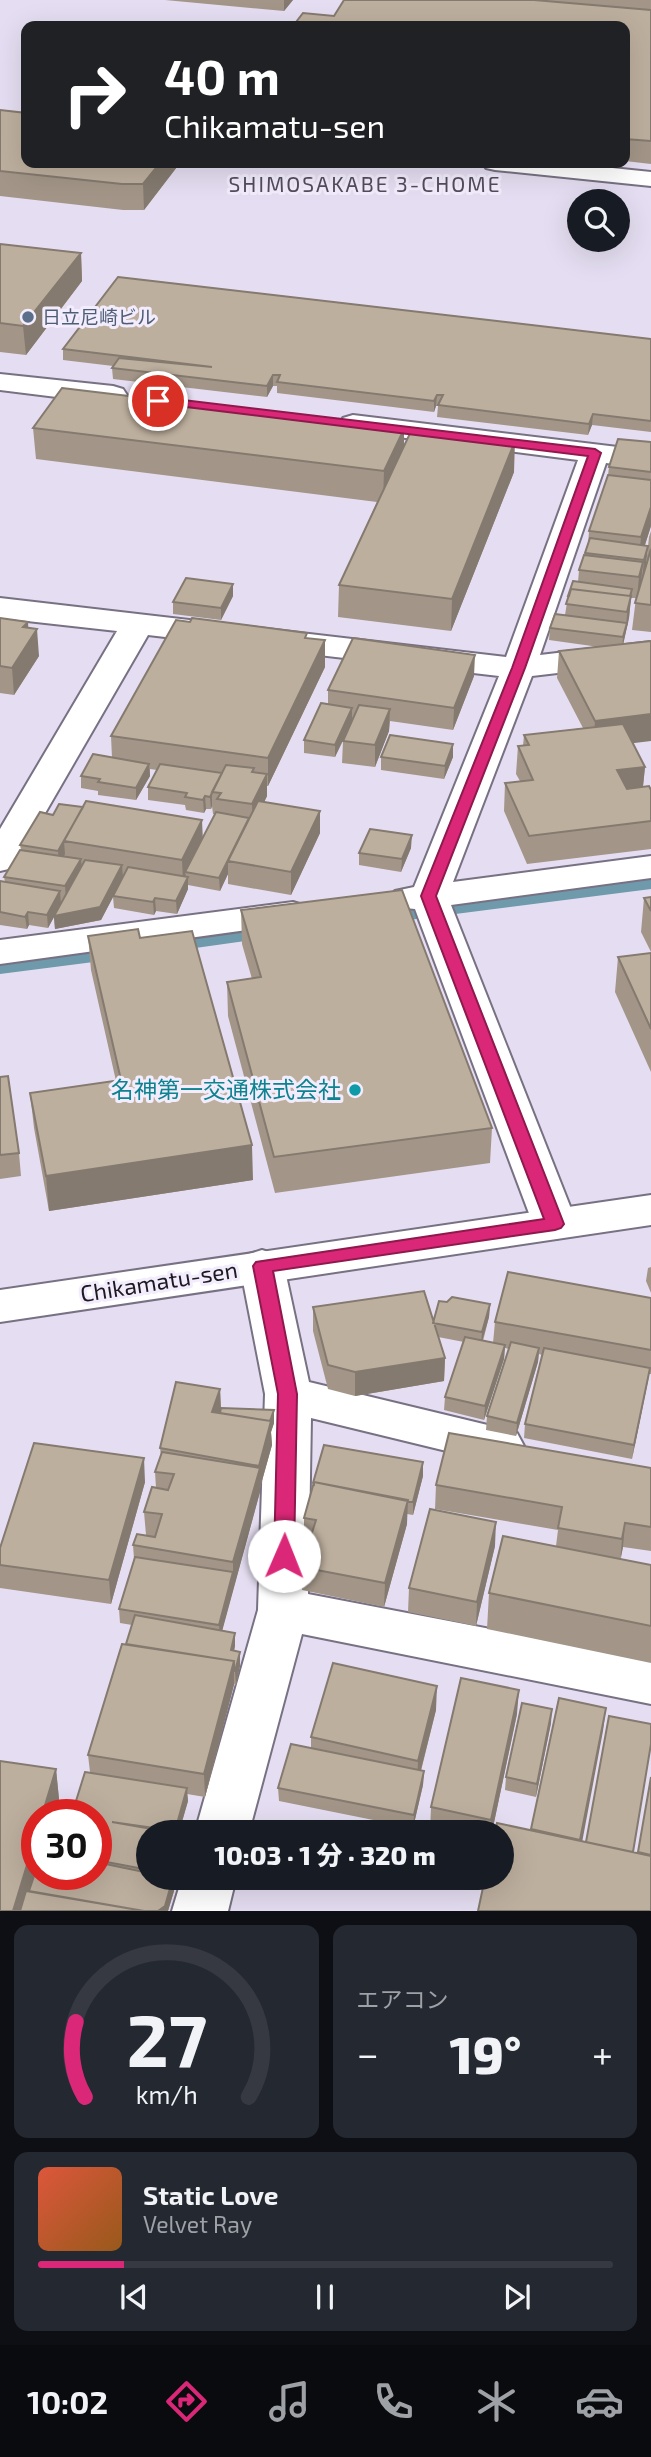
<!DOCTYPE html>
<html lang="ja">
<head>
<meta charset="utf-8">
<style>
  :root { --surface:#171b24; --page:#242831; --text:#f1f3f6; --muted:#9ea1a6; --line:#363941; --accent:#db2777 }
  body { margin:0; font-family:"Exo 2","Noto Sans JP",sans-serif; background:var(--page); color:var(--text); height:100vh; display:flex; flex-direction:column; font-size:26px; white-space:nowrap }
  * { box-sizing:border-box; margin:0 }
  p { font-size:23px; color:var(--muted) }
  .icon { flex:none; width:38px; height:38px; fill:none; stroke:currentColor; stroke-width:2; stroke-linecap:round; stroke-linejoin:round }
  .map { position:relative; height:1911px; overflow:hidden }
  .side { display:flex; flex-direction:column; gap:14px; padding:14px; background:#0d0f14; flex:1 }
  .side>* { flex:none }
  .hud { position:absolute; left:21px; top:21px; width:609px; height:147px; border-radius:14px; box-shadow:0 7px 28px #0002; background:#202124; color:#fff; overflow:hidden }
  .controls { position:absolute; left:567px; top:189px; display:grid; gap:14px }
  .controls a { display:grid; place-items:center; width:63px; height:63px; border-radius:50%; background:var(--surface); box-shadow:0 7px 28px #0002; font-size:35px }
  .speed { position:absolute; left:21px; top:1799px; display:flex; gap:14px; font-size:35px; font-weight:700; text-align:center }
  .speed>* { display:grid; place-content:center; width:91px; height:91px; border-radius:50%; background:var(--surface); box-shadow:0 7px 28px #0002; line-height:1 }
  .speed .limit { border:10px solid #d22; background:#fff; color:#111 }
  .pin { position:absolute; display:grid; place-items:center; width:60px; height:60px; color:#fff; margin:-30px; border:4px solid #fff; border-radius:50%; box-shadow:0 2px 7px #0007 }
  .me { position:absolute; width:77px; margin:-38px; rotate:1deg; stroke-linejoin:round; filter:drop-shadow(0 0 5px #0008) }
  .turn { display:flex; align-items:center; gap:24px; height:147px; padding:0 28px; font-size:32px }
  .turn .icon { width:91px; height:91px; stroke-width:2.5 }
  .turn b { display:block; font-size:49px; line-height:60px }
  .big { font-size:52px; font-weight:800; line-height:1.1 }
  .side .tile { flex:1; display:flex; flex-direction:column; justify-content:center; gap:10px; min-width:0; padding:0 24px; border-radius:14px; background:var(--page) }
  .side .dial { align-items:center; gap:0 }
  .dial svg { height:182px; overflow:visible; fill:none; stroke:var(--line); stroke-width:7; stroke-linecap:round; text-anchor:middle }
  .dial text { fill:var(--text); stroke:none }
  .song { display:flex; align-items:center; gap:21px }
  .cover { width:84px; height:84px; border-radius:10px; background:linear-gradient(135deg,hsl(10 70% 55%),hsl(30 70% 35%)) }
  .played { height:7px; border-radius:4px; background:linear-gradient(90deg,var(--accent) 15%,var(--line) 15%) }
  .keys { display:flex; justify-content:space-around; direction:ltr }
  .heat { display:flex; justify-content:space-between; align-items:center; font-size:38px; direction:ltr }
  .side .tiles { flex:1; display:grid; gap:14px; grid-template-columns:1fr 1fr }
  .tile:last-child { grid-column:span 2 }
  .trip { position:absolute; left:136px; top:1820px; width:378px; height:70px; border-radius:35px; background:var(--surface); box-shadow:0 7px 28px #0002; font-weight:800; line-height:70px; text-align:center }
  .tab-bar { display:flex; height:112px; justify-content:space-around; align-items:center; background:#090b0e; color:var(--muted) }
  .tab-bar .icon { width:49px; height:49px }
  .tab-bar .active { color:var(--accent) }
  .tab-bar b { font-size:32px; color:var(--text) }
  .map>svg:first-child { display:block }
  .lines { fill:none; stroke-linecap:round; stroke-linejoin:round }
  .stream { fill:#6e9aab; fill-rule:evenodd }
  .minor-casing { stroke:#787183; stroke-width:4 }
  .tertiary-casing { stroke:#787183; stroke-width:4 }
  .minor { fill:#fff; fill-rule:evenodd }
  .tertiary { fill:#fff; fill-rule:evenodd }
  .wall { fill:#a39688 }
  .shaded-wall { fill:#847a6f }
  .building { fill:#bdaf9e; stroke:#847a6f; stroke-width:2 }
  .route { fill:#db2777; stroke:#8e194d; stroke-width:2 }
  .service-dot { fill:#5c6f8a; stroke:#f2ecfc; stroke-width:2.5 }
  .culture-dot { fill:#0f9aa8; stroke:#f2ecfc; stroke-width:2.5 }
  .labels { text-anchor:middle; stroke-width:6; stroke-linejoin:round; paint-order:stroke }
  .far-service-label { font-size:19px; fill:#4e5e75; stroke:#f2ecfc; text-anchor:start }
  .far-neighbourhood-label { font-size:21px; letter-spacing:2px; fill:#534c5d; stroke:#f2ecfc }
  .culture-label { font-size:23px; fill:#0d838f; stroke:#f2ecfc; text-anchor:end }
  .street-label { font-size:23px; fill:#1c1920; stroke:#f2ecfc }
</style>
</head>
<body>
<div class="map">
<svg width="651" height="1911" viewBox="0 0 651 1911">
  <rect width="100%" height="100%" fill="#e5def2"/>
  <g class="lines">
    <!-- stream -->
    <path class="stream" d="M651,879V889L393,922L385,917L393,912Z
      M260,930L266,932L268,935L266,938L174,951L166,946L174,941Z
      M111,950L117,951L119,955L117,959L0,974V964Z"/>
    <defs>
      <path id="minor" d="M483,163H564L651,172V186L495,170L486,168Z
        M0,374L113,386L123,389L127,395L123,401L113,404L0,390Z
        M353,415L651,451V469L606,463L540,655L651,642V662L532,676L453,882L651,856V878L451,905L577,1224L570,1235L555,1239L540,1235L533,1224L415,909L395,907L389,899L395,891L414,887L499,676L148,635L18,860L13,868L0,871V829L117,631L0,618V598L506,657L578,460L343,430L339,424L343,418Z
        M293,902L306,906L312,914L306,922L0,964V940Z
        M262,1250L278,1255L284,1266L309,1382L500,1428L517,1433L524,1446L517,1459L500,1464L311,1418L308,1594L651,1660V1704L302,1634L249,1832H195L258,1610L265,1394L240,1266L246,1255Z
        M182,1878H236L228,1911H172Z"/>
      <path id="tertiary" d="M651,1195V1225L0,1322V1290Z"/>
    </defs>
    <!-- minor casing -->
    <use href="#minor" class="minor-casing"/>
    <!-- tertiary casing -->
    <use href="#tertiary" class="tertiary-casing"/>
    <!-- minor -->
    <use href="#minor" class="minor"/>
    <!-- tertiary -->
    <use href="#tertiary" class="tertiary"/>
  </g>
  <!-- wall -->
  <path class="wall" d="M165,0H293L284,11Z
    M344,0H651V164L625,161V26L334,16Z
    M0,110L26,163H180L144,210H123L0,196Z
    M0,244L81,253L82,281L26,355L0,352Z
    M651,339V432L592,425L588,435L437,417L438,406H436L434,412L277,393V386H273L267,397L113,379L112,368L113,366L63,360V349Z
    M33,428L404,429V445L514,472L451,631L338,617L339,585L377,502L36,459Z
    M651,442V526L645,545L646,565L649,537L651,531V632L632,630L636,598H631L629,618L623,644L633,744L645,767L643,787L651,790V849L527,864L504,811L505,783L520,781L516,774L518,746H523L524,735L583,728L557,678L559,651L599,647L549,640L550,628L565,615L568,596L578,582L579,570L588,545L589,531L608,475L609,467Z
    M233,596L221,620L173,614V602Z
    M0,618L28,622V628L39,656L14,695L0,693Z
    M307,638L325,667L268,786H267V796L264,802L320,833L291,895L228,884V874L220,891L188,885V889L177,914L156,911L154,915L114,908L113,897L101,920L55,929L54,917L48,928L29,925L27,929L0,925V881L5,882L4,877L21,850L20,845L53,815L83,807L202,820V839L215,814H213L212,806L211,809H206L204,813L186,810L185,805L148,800V787L157,770L150,769V776L136,800L98,795V791L81,788V776L112,758L111,736Z
    M474,676L453,730L390,721L389,731L375,767L342,763L343,741L335,757L304,753V740L328,704V690Z
    M381,757H453L444,779L381,770Z
    M411,848L401,872L359,865V853Z
    M651,897V952L641,932L644,898Z
    M241,910L492,1128L490,1163L275,1193L228,1016L227,982L252,979L242,944Z
    M88,936L140,938L253,1180L49,1211L34,1128L30,1093L116,1081L91,970Z
    M651,953V1072L615,992L618,957Z
    M0,1077L19,1153L21,1176L0,1179Z
    M651,1267V1293L646,1281L648,1268Z
    M651,1298V1374H649L632,1459L524,1438L525,1424L542,1355L539,1354L538,1362L516,1436L486,1430L487,1416L509,1349L505,1348L504,1359L484,1420L444,1410L445,1397L464,1342L438,1337L445,1358L444,1381L355,1396L328,1389L313,1331V1307L434,1321L447,1302L490,1304L489,1317L483,1341L493,1343L495,1322Z
    M176,1382L220,1389L221,1408L274,1410V1423L271,1432L272,1445L260,1488V1492L222,1630L235,1633V1646L234,1651L240,1652V1666L236,1685L234,1684L205,1797L187,1794L188,1801L179,1832H149V1878H185L182,1889L174,1887V1891L168,1911H0V1761L56,1769L59,1799L54,1815H37V1874H96V1815H63V1813L72,1814L85,1772H90L88,1755L122,1644H126L132,1625L120,1623L119,1609L134,1559L133,1545L137,1534L146,1535L144,1512L152,1487L156,1488L155,1472L161,1456L160,1448Z
    M423,1462V1476L413,1515L407,1514V1524L384,1607L302,1590L301,1567L309,1543L304,1542V1518L313,1488V1483Z
    M651,1468V1551L623,1547L620,1559L651,1565V1663L487,1629L489,1593L556,1546L558,1530L435,1509L436,1485Z
    M145,1482L111,1604L0,1588V1548Z
    M495,1546L476,1626L408,1612L409,1588Z
    M436,1710L421,1771H424L423,1785L413,1828L279,1801L278,1788L311,1748V1737Z
    M517,1714L492,1832H436L430,1831L431,1807Z
    M551,1723L536,1797L505,1790L506,1777Z"/>
  <!-- shaded-wall -->
  <path class="shaded-wall" d="M284,0H293L284,11Z
    M160,163H180L144,210L143,184Z
    M81,253L82,281L26,355L23,326Z
    M273,375V386L267,397V386Z
    M437,395L436,406L434,412V401Z
    M593,414L592,425L588,435L589,424Z
    M404,429V460L383,502L384,471Z
    M515,441L514,472L451,631L452,599Z
    M651,507V526L640,560L639,559L641,537Z
    M648,546L646,566L642,581L644,560Z
    M643,562L641,583L637,598L639,577Z
    M233,584V596L221,620V608Z
    M632,589L629,618L622,650L623,637L626,625L628,604Z
    M28,622L29,641L37,629L39,656L14,695L12,668L23,627Z
    M325,640V667L268,786V758Z
    M475,655L474,676L453,730L454,708Z
    M352,708V720L335,757V745Z
    M390,709L389,731L375,767V745Z
    M651,714V741L593,748L595,721Z
    M453,744V757L444,779L445,766Z
    M149,764L150,776L136,800V788Z
    M645,767L642,795L614,798L617,770Z
    M267,774V796L253,826L252,804Z
    M212,793V806L211,809L210,797Z
    M205,796L206,809L204,813L203,800Z
    M320,811V833L291,895V872Z
    M202,820L203,842L185,872L186,877L183,882L182,860Z
    M412,835L411,848L401,872L402,859Z
    M64,841L65,854L59,864L58,851Z
    M81,859L82,872L66,899L65,886Z
    M228,861V874L220,891L219,878Z
    M122,865L123,878L101,920L55,929L54,917L48,928L47,915L60,891L61,904Z
    M188,877V889L177,914L176,901Z
    M155,898L156,911L154,915L153,902Z
    M28,912L29,925L27,929L25,917Z
    M252,1145L253,1180L49,1211L46,1176Z
    M490,1304L489,1317L481,1345L482,1332Z
    M505,1345L504,1359L484,1420L485,1406Z
    M539,1348L538,1362L516,1436L517,1423Z
    M445,1358L444,1381L355,1396V1372Z
    M650,1368L648,1381L632,1459L634,1445Z
    M220,1389L221,1412H212Z
    M274,1410V1423L271,1432L272,1445L260,1488V1492L220,1639L219,1625L233,1572V1562L259,1470L268,1429Z
    M144,1458L145,1482L111,1604L109,1580Z
    M423,1462V1476L413,1515V1502Z
    M408,1500L407,1524L384,1607L385,1583Z
    M496,1522L495,1546L476,1626L477,1602Z
    M625,1523L623,1547L620,1563L622,1539Z
    M235,1633V1646L231,1664V1650Z
    M240,1652V1666L236,1685L235,1671Z
    M234,1661V1685L205,1797L204,1774Z
    M437,1686L436,1710L417,1785L418,1761Z
    M519,1690L517,1714L492,1832H490L491,1820Z
    M606,1708L603,1731L578,1864L580,1840Z
    M552,1709L551,1723L536,1797L537,1784Z
    M56,1769L59,1799L54,1815H42Z
    M424,1771L423,1785L413,1828L414,1815Z
    M187,1788L188,1801L179,1832H175Z
    M37,1832V1874L26,1911H13Z
    M173,1878L174,1891L168,1911H158Z
    M181,1878H185L182,1889Z"/>
  <!-- building -->
  <path class="building" d="M344,0H534L651,10V141L625,139V26H293L303,13L334,16Z
    M0,110L26,113V163H160L143,184H122L0,171Z
    M0,244L81,253L23,326L0,323Z
    M118,277L651,339V421L593,414L589,424L438,405L443,395H437L434,401L277,382L280,375H273L267,386L112,368L119,358L212,367L63,349Z
    M62,388L404,429L384,471L33,428Z
    M412,429L515,441L452,599L339,585Z
    M618,439L651,442V472L609,467Z
    M608,475L651,480V507L641,537L589,531Z
    M590,538L648,546L644,560L585,553Z
    M651,549V605L635,603Z
    M584,555L643,562L639,577L579,570Z
    M186,578L233,584L221,608L173,602Z
    M573,581L632,589L630,596L571,589L569,596H568Z
    M571,589L631,596L627,612L566,604Z
    M555,614L627,623L623,637L550,628Z
    M0,618L28,622L23,627L37,629L12,668L0,666Z
    M192,618L307,633L305,638L325,640L268,758L111,736L176,620L190,622Z
    M353,638L475,655L454,708L328,690Z
    M651,641V714L595,721L559,651Z
    M321,703L352,708L335,745L304,740Z
    M359,705L390,709L375,745L343,741Z
    M623,724L645,767L617,770L627,789L649,786L651,790V821L529,836L505,783L533,780L518,746L529,745L524,735Z
    M390,735L453,744L445,766L381,757Z
    M93,754L149,764L136,788L98,782L100,779L81,776Z
    M160,764L222,773L210,797L205,796L203,800L185,797L187,793L148,787Z
    M226,765L254,768L252,772L267,774L252,804L217,799L221,793L212,792Z
    M86,801L202,820L182,860L64,841Z
    M258,801L320,811L291,872L228,861Z
    M59,804L83,807L58,851L20,845L40,812L53,815Z
    M216,812L249,818L219,878L185,872Z
    M370,829L412,835L402,859L359,853Z
    M20,850L81,859L65,886L4,877Z
    M85,860L122,865L100,907L54,916Z
    M128,867L188,877L176,901L155,898L153,902L113,896Z
    M0,881L60,891L47,915L28,912L25,917L0,912Z
    M402,890L492,1128L274,1157L227,982L261,977L241,910Z
    M651,897V911L644,898Z
    M138,929L140,938L192,931L252,1145L46,1176L30,1093L121,1080L88,936Z
    M651,953V1029L618,957Z
    M8,1076L19,1153L0,1155V1077Z
    M508,1272L651,1298V1350L495,1322Z
    M424,1291L445,1358L355,1372L328,1365L313,1307Z
    M452,1297L490,1304L482,1332L433,1323L439,1301L447,1302Z
    M465,1337L505,1345L485,1406L445,1397Z
    M511,1342L539,1348L517,1423L487,1416Z
    M544,1348L650,1368L634,1445L525,1424Z
    M176,1382L220,1389L212,1412L271,1421L259,1466L160,1448Z
    M221,1408L274,1410L270,1421L220,1413Z
    M449,1433L651,1468V1527L625,1523L622,1539L558,1528L562,1507L436,1485Z
    M34,1443L144,1458L109,1580L0,1565V1548Z
    M324,1445L423,1462L413,1502L314,1482V1484L313,1483Z
    M162,1452L260,1468L233,1562L133,1545L137,1534L155,1537L162,1514L144,1512L152,1487L168,1490L174,1474L155,1472Z
    M314,1482L408,1500L385,1583L301,1567L316,1520L304,1518Z
    M430,1509L496,1522L477,1602L409,1588Z
    M503,1536L651,1565V1626L489,1593Z
    M135,1557L233,1572L219,1625L119,1609Z
    M135,1615L235,1633L231,1650L240,1652L235,1671H234V1661L126,1644Z
    M122,1644L234,1661L204,1774L88,1755Z
    M333,1663L437,1686L418,1761L311,1737Z
    M461,1678L519,1690L491,1820L431,1807Z
    M559,1698L606,1708L580,1840L531,1829Z
    M522,1703L552,1709L537,1784L506,1777Z
    M609,1716L651,1724V1744L633,1852L586,1842Z
    M291,1744L424,1771L414,1815L278,1788Z
    M0,1761L56,1769L42,1815H37V1832L13,1911H0Z
    M85,1772L187,1788L175,1831L112,1822L169,1832H149V1870L96,1860V1815H63V1813L72,1814Z
    M651,1777V1855L638,1852Z
    M497,1823L651,1856V1911H478L485,1878H502V1832H495Z
    M96,1862L149,1873V1878H173L165,1906L158,1911H144L29,1891L37,1867V1874H96Z
    M26,1891L144,1911H20Z"/>
  <!-- route -->
  <path class="route" d="M158,397L595,449L601,453L525,668L436,896L564,1224L561,1228L555,1230L273,1271L297,1394L294,1556L291,1562L284,1564L277,1562L274,1556L278,1394L253,1266L256,1262L544,1219L421,896L512,668L588,456L154,403V398Z"/>
  <!-- markers -->
  <circle class="service-dot" cx="28" cy="317" r="7"/>
  <circle class="culture-dot" cx="355" cy="1090" r="7"/>
  <g class="labels">
    <!-- far-service labels -->
    <g class="far-service-label">
      <text x="42" y="324">日立尼崎ビル</text>
    </g>
    <!-- far-neighbourhood labels -->
    <g class="far-neighbourhood-label">
      <text x="365" y="192">SHIMOSAKABE 3-CHOME</text>
    </g>
    <!-- culture labels -->
    <g class="culture-label">
      <text x="341" y="1098">名神第一交通株式会社</text>
    </g>
    <!-- street labels -->
    <g class="street-label">
      <text transform="translate(159 1282) rotate(-9)" y="8">Chikamatu-sen</text>
    </g>
  </g>
</svg>
<div class="controls">
<a><svg class="icon" aria-label="search" viewBox="0 0 24 24"><circle cx="10" cy="10" r="6"/><path d="M15 15l6 6"/></svg></a>
</div>
<div class="speed"><div class="limit">30</div></div>
<div class="pin" style="left:158px;top:401px;background:#d93025"><svg class="icon" aria-label="arrive" viewBox="0 0 24 24"><path d="M6 21V4h12l-3 4 3 4H6"/></svg></div>
<svg class="me" style="left:284px;top:1556px" viewBox="-20 -20 40 40"><circle r="19" fill="#fff"/><path d="M0-13L10 11 0 6-10 11z" fill="#db2777"/></svg>
<div class="trip">10:03 · 1 分 · 320 m</div>
<div class="hud">
<div class="turn"><svg class="icon" aria-label="right" viewBox="0 0 24 24"><path d="M7 20v-9h11M14 6l5 5-5 5"/></svg><div><b>40 m</b>Chikamatu-sen</div></div>
</div>
</div>
<section class="side">
<div class="tiles">
<div class="tile dial"><svg viewBox="0 0 100 80">
<path d="M14 69A42 42 0 1 1 86 69"/>
<path d="M14 69A42 42 0 0 1 10 36" stroke="#db2777"/>
<text x="50" y="56" font-size="32" font-weight="700">27</text>
<text x="50" y="72" font-size="11">km/h</text>
</svg></div>
<div class="tile"><p>エアコン</p>
<div class="heat"><a>−</a><b class="big">19°</b><a>+</a></div>
</div>
<div class="tile">
<div class="song"><i class="cover"></i><div><b>Static Love</b><p>Velvet Ray</p></div></div>
<div class="played"></div>
<div class="keys"><svg class="icon" aria-label="previous" viewBox="0 0 24 24"><path d="M18 5L8 12l10 7zM5 5v14"/></svg><svg class="icon" aria-label="pause" viewBox="0 0 24 24"><path d="M8 5v14M16 5v14"/></svg><svg class="icon" aria-label="next" viewBox="0 0 24 24"><path d="M6 5l10 7-10 7zM19 5v14"/></svg></div>
</div>
</div>
</section>
<nav class="tab-bar">
<b>10:02</b>
<svg class="icon active" aria-label="directions" viewBox="0 0 24 24"><path d="M12 3l9 9-9 9-9-9zM9 14v-3h6M13 9l2 2-2 2"/></svg>
<svg class="icon" aria-label="music" viewBox="0 0 24 24"><path d="M9 18V5l10-2v13"/><circle cx="6" cy="18" r="3"/><circle cx="16" cy="16" r="3"/></svg>
<svg class="icon" aria-label="phone" viewBox="0 0 24 24"><path d="M5 4h4l2 5-3 2q2 4 5 5l2-3 5 2v4C11 20 4 13 5 4z"/></svg>
<svg class="icon" aria-label="climate" viewBox="0 0 24 24"><path d="M12 3v18M4 7l16 10M4 17L20 7"/></svg>
<svg class="icon" aria-label="car" viewBox="0 0 24 24"><path d="M5 17H2v-5l4-1 3-4h7l3 4 3 1v5h-3M9 17h6M6 11h13"/><circle cx="7" cy="17" r="2"/><circle cx="17" cy="17" r="2"/></svg>
</nav>
</body>
</html>
